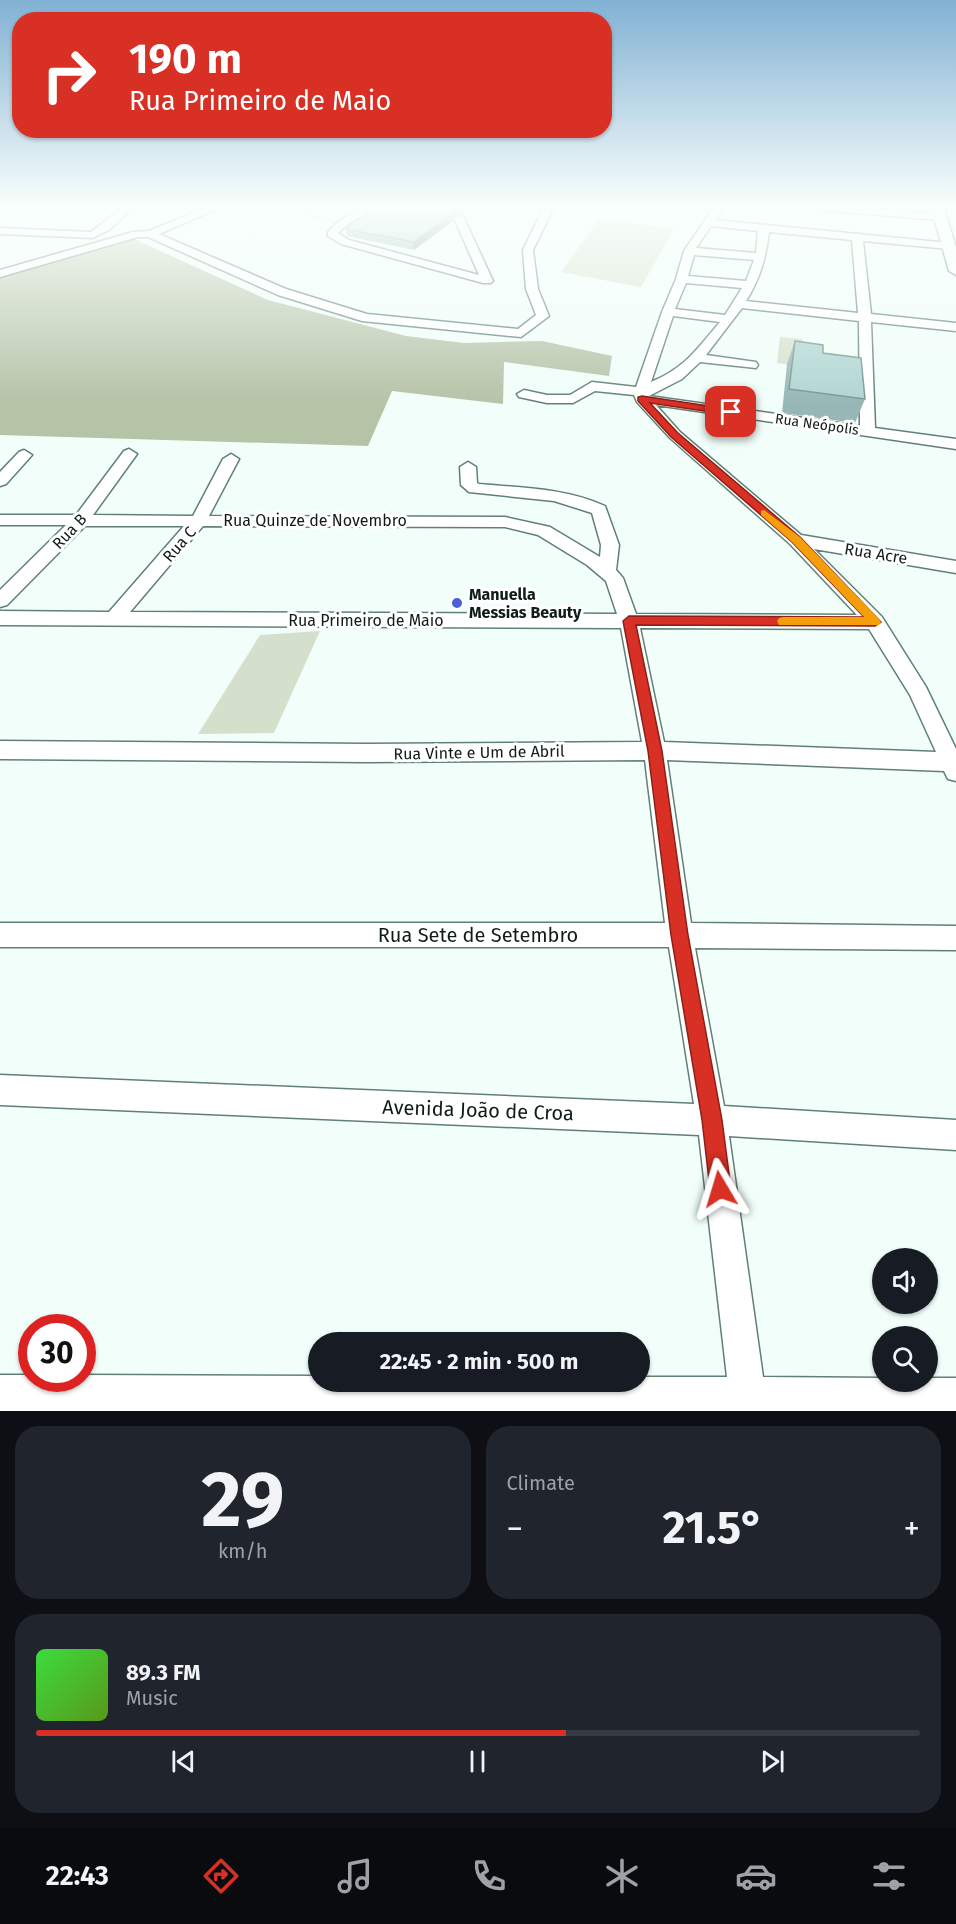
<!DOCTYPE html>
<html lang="en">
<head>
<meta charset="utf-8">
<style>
  :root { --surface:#171b24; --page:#20242c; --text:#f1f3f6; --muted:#9ea1a6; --line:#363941; --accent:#d93025 }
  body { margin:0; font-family:"Fira Sans",sans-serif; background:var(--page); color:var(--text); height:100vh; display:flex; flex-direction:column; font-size:22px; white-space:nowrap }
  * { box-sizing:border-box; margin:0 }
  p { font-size:20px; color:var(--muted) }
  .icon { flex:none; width:33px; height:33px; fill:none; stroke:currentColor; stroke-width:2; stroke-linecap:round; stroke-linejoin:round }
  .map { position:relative; height:1411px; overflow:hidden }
  .details { display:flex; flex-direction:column; gap:15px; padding:15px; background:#0d0f14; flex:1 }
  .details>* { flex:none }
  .top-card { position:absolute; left:12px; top:12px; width:600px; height:126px; border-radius:24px; box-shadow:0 2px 4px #0004; background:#d93025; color:#fff; overflow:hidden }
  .buttons { position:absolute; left:872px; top:1248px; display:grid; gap:12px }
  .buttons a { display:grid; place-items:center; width:66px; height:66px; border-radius:50%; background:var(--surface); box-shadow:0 2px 4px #0004; font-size:30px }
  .speed { position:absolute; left:18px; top:1314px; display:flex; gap:12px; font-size:30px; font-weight:700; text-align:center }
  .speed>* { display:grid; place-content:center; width:78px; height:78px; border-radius:50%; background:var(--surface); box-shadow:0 2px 4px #0004; line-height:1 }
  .speed .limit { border:9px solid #d22; background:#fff; color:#111 }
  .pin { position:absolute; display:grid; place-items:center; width:51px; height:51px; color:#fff; margin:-26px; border-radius:12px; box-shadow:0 3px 9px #0006 }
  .me { position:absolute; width:66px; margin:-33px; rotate:353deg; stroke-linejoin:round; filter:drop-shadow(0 0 4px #0008) }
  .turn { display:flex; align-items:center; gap:21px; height:126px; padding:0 18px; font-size:27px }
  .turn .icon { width:78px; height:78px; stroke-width:2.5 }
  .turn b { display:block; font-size:42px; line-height:51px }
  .big { font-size:45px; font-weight:700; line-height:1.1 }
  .details .card { flex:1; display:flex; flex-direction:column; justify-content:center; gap:9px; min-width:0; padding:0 21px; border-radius:24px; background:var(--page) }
  .details .dial { align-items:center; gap:0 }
  .dial b { font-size:78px; line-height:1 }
  .song { display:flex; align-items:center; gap:18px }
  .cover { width:72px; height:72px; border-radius:9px; background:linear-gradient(135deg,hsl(120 70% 55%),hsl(90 70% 35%)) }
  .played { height:6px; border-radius:3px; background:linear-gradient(90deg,var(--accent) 60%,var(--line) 60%) }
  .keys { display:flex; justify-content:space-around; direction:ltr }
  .heat { display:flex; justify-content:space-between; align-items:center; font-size:33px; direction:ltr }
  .details .tiles { flex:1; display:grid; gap:15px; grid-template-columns:1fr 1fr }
  .card:last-child { grid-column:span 2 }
  .trip { position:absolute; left:308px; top:1332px; width:342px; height:60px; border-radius:30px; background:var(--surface); box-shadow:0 2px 4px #0004; font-weight:700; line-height:60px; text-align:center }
  .tabs { display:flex; height:96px; justify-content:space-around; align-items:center; background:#090b0e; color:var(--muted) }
  .tabs .icon { width:42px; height:42px }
  .tabs .selected { color:var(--accent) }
  .tabs b { font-size:27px; color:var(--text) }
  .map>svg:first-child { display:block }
  .green { fill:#d5e0cc }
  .forest { fill:#b5c3a7 }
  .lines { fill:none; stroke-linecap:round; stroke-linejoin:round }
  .minor-casing { stroke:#618074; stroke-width:3 }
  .major-casing { stroke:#618074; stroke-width:3 }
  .path { stroke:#acb9b4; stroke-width:2; stroke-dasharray:3 1.5; stroke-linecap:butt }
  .minor { fill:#fff; fill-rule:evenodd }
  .major { fill:#fff; fill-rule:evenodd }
  .wall { fill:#96b7b5 }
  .shaded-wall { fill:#7a9593 }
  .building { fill:#afd5d2; stroke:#7a9593; stroke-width:1.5 }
  .route { fill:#d93025; stroke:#8d1f18; stroke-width:1.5 }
  .slow { fill:#f59e0b }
  .poi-dot { fill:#4b60d5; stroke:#fff; stroke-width:2 }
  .labels { text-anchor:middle; stroke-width:6; stroke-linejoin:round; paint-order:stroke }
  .far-street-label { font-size:14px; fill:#0f1c17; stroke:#fff }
  .street-label { font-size:16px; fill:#0f1c17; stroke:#fff }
  .poi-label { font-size:16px; font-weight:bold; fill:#0f1c17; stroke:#fff; text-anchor:start }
  .near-street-label { font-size:20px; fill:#0f1c17; stroke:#fff }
</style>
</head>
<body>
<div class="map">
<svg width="956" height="1411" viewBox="0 0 956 1411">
  <rect width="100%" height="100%" fill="#f1fef9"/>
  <!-- green -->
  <path class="green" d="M599,219L674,229L641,287L561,272Z
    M780,337L802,339L807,353L851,374L777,363Z
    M320,631L274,733L198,734L260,635Z"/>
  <!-- forest -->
  <path class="forest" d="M123,234L268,300L406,336L464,343L542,341L612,356L609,376L504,362L503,404L392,391L368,446L0,435V270Z"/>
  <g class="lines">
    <defs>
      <path id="minor" d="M123,207H134L109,230L93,238L0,234V228L91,232Z
        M207,207H222L159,234L286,289L367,314L518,329L536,315L526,289L523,250L544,207H554L533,250L538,289L549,316L521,337L362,321L278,295L148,237H138L0,277V270L133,232L149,231Z
        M363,207H376L348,224L338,233L349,240L479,275L454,218L463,216L493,281L491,283H483L341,244L328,236V232L340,220Z
        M714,207H724L715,220L949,243L954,246L949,249L863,241L871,314L956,323V331L871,322L875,428L956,439V449L656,405L680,432L801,535L956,561V573L814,549L882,617L926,687L956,749V781L948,779L944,771L667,760L691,923L956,926V950L695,948L724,1106L956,1120V1150L729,1136L763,1377L882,1378V1382H927V1378H956V1411H0V1375H32V1378H82V1375L318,1376V1382H639V1377H727L699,1135L0,1105V1075L694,1104L669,947H0V923H665L645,760L366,762L0,759V741L366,744L642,742L621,628L0,625V611L109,612L184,526H85L7,605L0,607V590L66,525H0V515H76L124,451L129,449L137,454L93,515L193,516L223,459L231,454L239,459L209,516L505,517L550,527L600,557L601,545L592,513L554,501L469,492L461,485L460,467L468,462L476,467L477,483L479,484C522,488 565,488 605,506L619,545L616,570L623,578L636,614L857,615L790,544L670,438L637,402L634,395L595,391L573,403H547L519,397L517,394L524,390L547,395H570L592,382L636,387L662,312L676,279L684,251ZM711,226L758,231L756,253L696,248ZM769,232L852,240L858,313L746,301C760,279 766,258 769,232ZM694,255L754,260L746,281L688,276ZM686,283L742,288L725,315L675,309ZM742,308L859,321L860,426L649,396L682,379L700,362L756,368L758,365L756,362L706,355ZM673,316L720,322C697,349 685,368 651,382ZM203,526L505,527L538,535L587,565L606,581L617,614L130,612ZM640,628L869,629L910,695L936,752L664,742Z
        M813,207H859L939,214L944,217L939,220L818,210Z
        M24,450L32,455L6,484L0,486V472L19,452Z"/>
      <path id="major" d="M931,207H944L956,248V275L949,271Z"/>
    </defs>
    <!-- minor casing -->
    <use href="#minor" class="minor-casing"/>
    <!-- major casing -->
    <use href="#major" class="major-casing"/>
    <!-- path -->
    <path class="path" d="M299,207L327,223"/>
    <!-- minor -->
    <use href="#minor" class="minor"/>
    <!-- major -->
    <use href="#major" class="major"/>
  </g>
  <!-- wall -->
  <path class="wall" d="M461,214L454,216L453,221L414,250L347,236L346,229Z
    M795,341L823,353L865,399L855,423L782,413L787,364Z"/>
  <!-- shaded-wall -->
  <path class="shaded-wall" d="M460,207H470L461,214L454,216L453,221L414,250V242L453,209Z"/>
  <!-- building -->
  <path class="building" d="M376,207H460L453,209V213L414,242L346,229Z
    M795,341L823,345V353L861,358L865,399L789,389Z"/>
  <!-- sky -->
  <linearGradient id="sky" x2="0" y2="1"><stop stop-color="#81b1d3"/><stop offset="0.51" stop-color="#f9fffc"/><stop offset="1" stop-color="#f9fffc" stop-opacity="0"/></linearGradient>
  <rect width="956" height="405" fill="url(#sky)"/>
  <!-- route -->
  <path class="route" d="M642,396L735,410V414L731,415L650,403L678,433L800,537L881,622L875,626L636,625L662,751L688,935L722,1120L731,1189L728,1197L720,1200L713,1197L710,1189L702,1120L671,935L648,751L623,621L629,616L864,617L792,542L671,437L638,401V397Z"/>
  <!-- slow -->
  <path class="slow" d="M764,510L800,537L879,619L881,622L879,625H779L777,621L779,618L783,617H864L792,542L761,515V511Z"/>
  <!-- markers -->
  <circle class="poi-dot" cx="457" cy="603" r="6"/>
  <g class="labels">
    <!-- far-street labels -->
    <g class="far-street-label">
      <text transform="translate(817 424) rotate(8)" y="5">Rua Neópolis</text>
    </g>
    <!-- street labels -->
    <g class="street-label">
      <text x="315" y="526">Rua Quinze de Novembro</text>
      <text transform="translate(69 531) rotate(-47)" y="6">Rua B</text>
      <text transform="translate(179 544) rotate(-49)" y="6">Rua C</text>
      <text transform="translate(876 553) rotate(9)" y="6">Rua Acre</text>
      <text x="366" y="626">Rua Primeiro de Maio</text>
      <text transform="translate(479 752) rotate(-1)" y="6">Rua Vinte e Um de Abril</text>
    </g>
    <!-- poi labels -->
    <g class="poi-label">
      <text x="469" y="600">Manuella<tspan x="469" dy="18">Messias Beauty</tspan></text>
    </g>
    <!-- near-street labels -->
    <g class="near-street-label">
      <text x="478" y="942">Rua Sete de Setembro</text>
      <text transform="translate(478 1110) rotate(2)" y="7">Avenida João de Croa</text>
    </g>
  </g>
</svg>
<div class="buttons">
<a><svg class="icon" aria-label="sound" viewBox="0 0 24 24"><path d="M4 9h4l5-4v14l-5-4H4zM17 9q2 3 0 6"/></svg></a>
<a><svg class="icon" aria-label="search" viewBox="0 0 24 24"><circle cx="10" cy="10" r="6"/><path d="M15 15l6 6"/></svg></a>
</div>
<div class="speed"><div class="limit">30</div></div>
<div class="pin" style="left:731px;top:412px;background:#d93025"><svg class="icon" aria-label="arrive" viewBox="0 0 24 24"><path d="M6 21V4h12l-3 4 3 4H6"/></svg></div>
<svg class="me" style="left:720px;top:1189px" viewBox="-20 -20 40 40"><path d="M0-17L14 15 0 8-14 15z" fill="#d93025" stroke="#fff" stroke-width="4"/></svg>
<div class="trip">22:45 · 2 min · 500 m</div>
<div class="top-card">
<div class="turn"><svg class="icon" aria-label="right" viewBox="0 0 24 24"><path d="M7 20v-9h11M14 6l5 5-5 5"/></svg><div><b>190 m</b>Rua Primeiro de Maio</div></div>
</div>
</div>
<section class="details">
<div class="tiles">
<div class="card dial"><b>29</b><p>km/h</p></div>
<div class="card"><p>Climate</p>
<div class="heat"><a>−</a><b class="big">21.5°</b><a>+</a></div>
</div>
<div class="card">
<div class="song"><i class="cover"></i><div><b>89.3 FM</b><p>Music</p></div></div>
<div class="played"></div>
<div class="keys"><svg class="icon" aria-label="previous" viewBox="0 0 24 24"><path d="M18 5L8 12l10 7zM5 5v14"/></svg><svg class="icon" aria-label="pause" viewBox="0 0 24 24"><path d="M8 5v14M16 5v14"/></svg><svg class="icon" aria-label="next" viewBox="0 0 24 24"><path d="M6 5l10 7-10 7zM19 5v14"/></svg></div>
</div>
</div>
</section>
<nav class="tabs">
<b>22:43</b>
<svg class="icon selected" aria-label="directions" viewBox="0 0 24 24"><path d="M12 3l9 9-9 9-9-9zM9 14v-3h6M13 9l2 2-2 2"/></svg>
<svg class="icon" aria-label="music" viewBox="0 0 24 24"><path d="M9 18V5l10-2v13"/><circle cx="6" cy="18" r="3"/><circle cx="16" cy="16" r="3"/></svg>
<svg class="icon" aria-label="phone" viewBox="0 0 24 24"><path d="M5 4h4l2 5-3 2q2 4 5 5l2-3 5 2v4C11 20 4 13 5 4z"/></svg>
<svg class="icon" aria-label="climate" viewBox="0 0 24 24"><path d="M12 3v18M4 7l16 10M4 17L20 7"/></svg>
<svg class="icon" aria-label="car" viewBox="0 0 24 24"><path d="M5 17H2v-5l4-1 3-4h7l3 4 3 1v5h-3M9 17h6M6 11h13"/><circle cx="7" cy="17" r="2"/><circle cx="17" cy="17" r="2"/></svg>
<svg class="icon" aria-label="filters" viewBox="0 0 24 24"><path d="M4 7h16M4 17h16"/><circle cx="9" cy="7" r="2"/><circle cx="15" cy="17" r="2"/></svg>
</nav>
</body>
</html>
